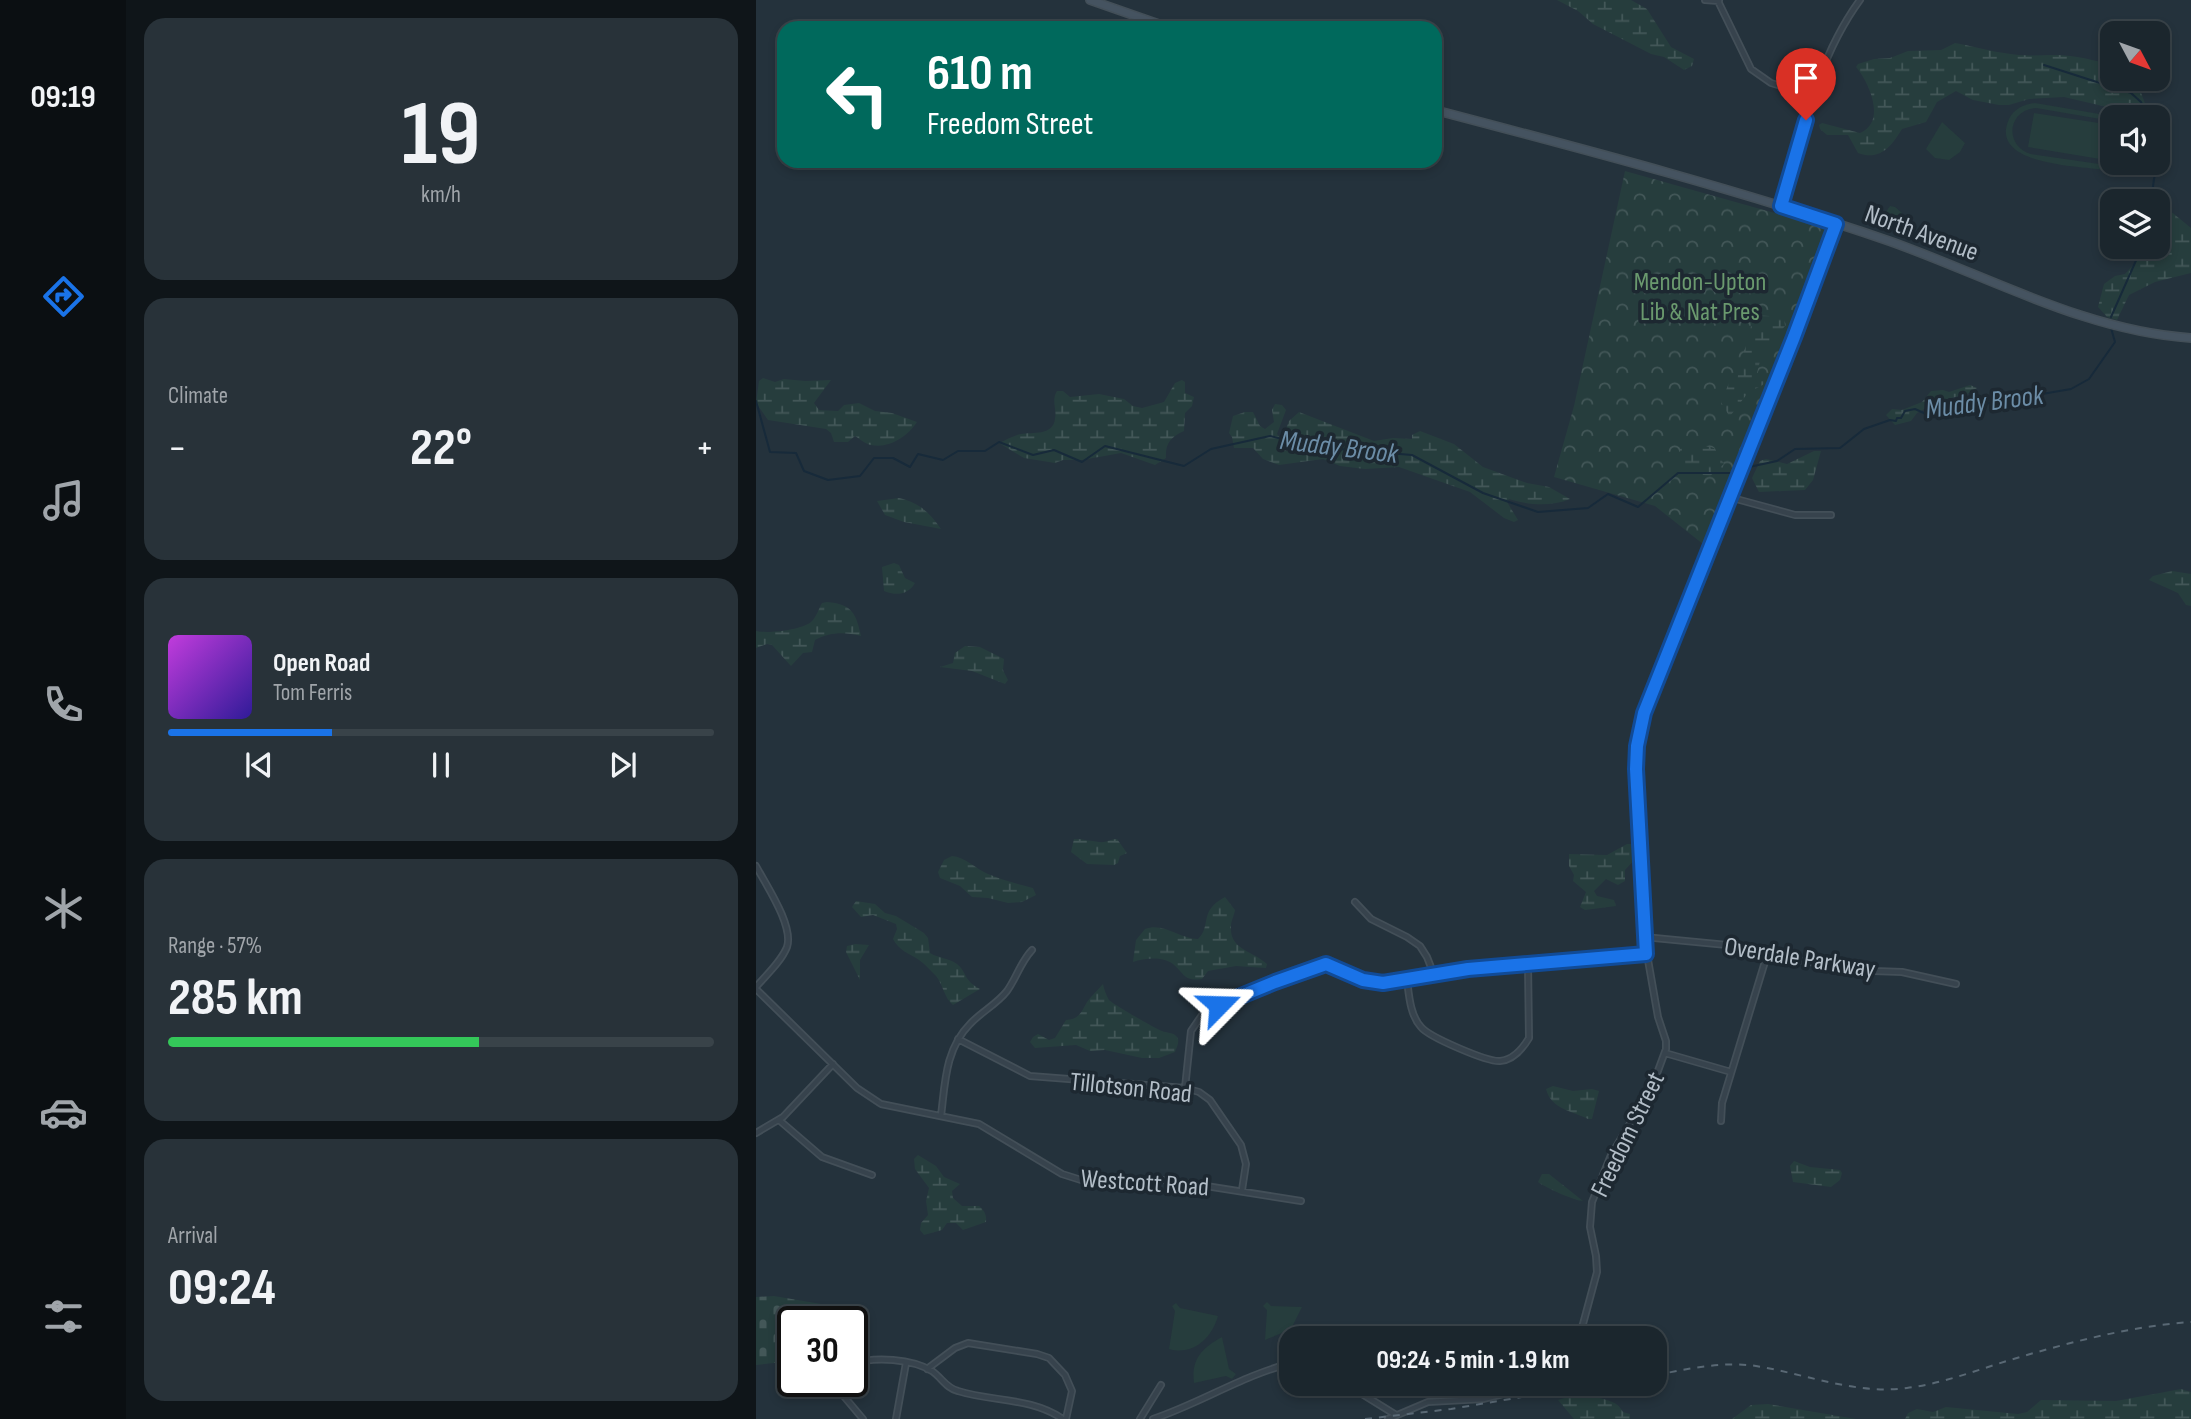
<!DOCTYPE html>
<html lang="en">
<head>
<meta charset="utf-8">
<style>
  :root { --surface:#1b262d; --page:#283239; --text:#f1f3f6; --muted:#a0a5aa; --line:#394349; --accent:#1a73e8 }
  body { margin:0; font-family:"Sofia Sans Condensed",sans-serif; background:var(--page); color:var(--text); height:100vh; display:flex; flex-direction:column; font-size:26px; white-space:nowrap }
  * { box-sizing:border-box; margin:0 }
  p { font-size:23px; color:var(--muted) }
  .icon { flex:none; width:38px; height:38px; fill:none; stroke:currentColor; stroke-width:2; stroke-linecap:round; stroke-linejoin:round }
  .map { position:relative; flex:1; overflow:hidden }
  .details { display:flex; flex-direction:column; gap:18px; padding:18px; background:#0f1519; width:630px }
  .details>* { flex:none }
  .hud { position:absolute; left:21px; top:21px; width:665px; height:147px; border-radius:21px; box-shadow:0 4px 10px #0003,0 0 0 2px var(--line); background:#00695c; color:#fff; overflow:hidden }
  .needle { width:46px; rotate:131deg }
  .tools { position:absolute; left:1344px; top:21px; display:grid; gap:14px }
  .tools a { display:grid; place-items:center; width:70px; height:70px; border-radius:14px; background:var(--surface); box-shadow:0 4px 10px #0003,0 0 0 2px var(--line); font-size:35px }
  .speed { position:absolute; left:21px; top:1306px; display:flex; gap:14px; font-size:35px; font-weight:700; text-align:center }
  .speed>* { display:grid; place-content:center; width:91px; height:91px; border-radius:50%; background:var(--surface); box-shadow:0 4px 10px #0003,0 0 0 2px var(--line); line-height:1 }
  .speed .limit { border:4px solid #111; border-radius:10px; background:#fff; color:#111 }
  .pin { position:absolute; display:grid; place-items:center; width:60px; height:60px; color:#fff; margin:-72px -30px; border-radius:50% 50% 50% 0; rotate:-45deg; box-shadow:0 0 7px #0007 }
  .pin .icon { rotate:45deg }
  .me { position:absolute; width:77px; margin:-38px; rotate:68deg; stroke-linejoin:round; filter:drop-shadow(0 0 5px #0008) }
  .turn { display:flex; align-items:center; gap:24px; height:147px; padding:0 35px; font-size:32px }
  .turn .icon { width:91px; height:91px; stroke-width:2.5 }
  .turn b { display:block; font-size:49px; line-height:60px }
  .big { font-size:52px; font-weight:700; line-height:1.1 }
  .details .tile { flex:1; display:flex; flex-direction:column; justify-content:center; gap:10px; min-width:0; padding:0 24px; border-radius:21px; background:var(--page) }
  .details .dial { align-items:center; gap:0 }
  .dial b { font-size:91px; line-height:1 }
  .song { display:flex; align-items:center; gap:21px }
  .cover { width:84px; height:84px; border-radius:10px; background:linear-gradient(135deg,hsl(290 70% 55%),hsl(250 70% 35%)) }
  .played { height:7px; border-radius:4px; background:linear-gradient(90deg,var(--accent) 30%,var(--line) 30%) }
  .keys { display:flex; justify-content:space-around; direction:ltr }
  .heat { display:flex; justify-content:space-between; align-items:center; font-size:38px; direction:ltr }
  .charge { height:10px; border-radius:5px; background:linear-gradient(90deg,#34c759 57%,var(--line) 0) }
  .trip { position:absolute; left:523px; top:1326px; width:388px; height:70px; border-radius:21px; background:var(--surface); box-shadow:0 4px 10px #0003,0 0 0 2px var(--line); font-weight:700; line-height:70px; text-align:center }
  main { display:flex; flex:1; min-height:0 }
  .menu { display:flex; flex-direction:column; width:126px; justify-content:space-around; align-items:center; background:#0b0f12; color:var(--muted) }
  .menu .icon { width:49px; height:49px }
  .menu .current { color:var(--accent) }
  .menu b { font-size:32px; color:var(--text) }
  .map>svg:first-child { display:block }
  .forest { fill:url(#forest-crowns) }
  .wetland { fill:url(#wetland-marsh) }
  .cemetery { fill:url(#cemetery-stones) }
  .pitch { fill:#263d3d }
  .lines { fill:none; stroke-linecap:round; stroke-linejoin:round }
  .stream { stroke:#172a3a; stroke-width:2 }
  .street-casing { stroke:#434f58; stroke-width:8 }
  .secondary-casing { stroke:#434f58; stroke-width:10 }
  .street { stroke:#37434d; stroke-width:4.5 }
  .secondary { stroke:#455360; stroke-width:7 }
  .rail { stroke:#596874; stroke-width:2; stroke-dasharray:7 7; stroke-linecap:butt }
  .route-casing { stroke:#114b97; stroke-width:18 }
  .route { stroke:#1a73e8; stroke-width:12 }
  .labels { text-anchor:middle; stroke-width:7; stroke-linejoin:round; paint-order:stroke }
  .street-label { font-size:26px; fill:#b3bec8; stroke:#1d2831 }
  .park-label { font-size:26px; fill:#6a996e; stroke:#1d2831 }
  .water-label { font-size:28px; font-style:italic; fill:#6c8da7; stroke:#1d2831 }
</style>
</head>
<body>
<main>
<nav class="menu">
<b>09:19</b>
<svg class="icon current" aria-label="directions" viewBox="0 0 24 24"><path d="M12 3l9 9-9 9-9-9zM9 14v-3h6M13 9l2 2-2 2"/></svg>
<svg class="icon" aria-label="music" viewBox="0 0 24 24"><path d="M9 18V5l10-2v13"/><circle cx="6" cy="18" r="3"/><circle cx="16" cy="16" r="3"/></svg>
<svg class="icon" aria-label="phone" viewBox="0 0 24 24"><path d="M5 4h4l2 5-3 2q2 4 5 5l2-3 5 2v4C11 20 4 13 5 4z"/></svg>
<svg class="icon" aria-label="climate" viewBox="0 0 24 24"><path d="M12 3v18M4 7l16 10M4 17L20 7"/></svg>
<svg class="icon" aria-label="car" viewBox="0 0 24 24"><path d="M5 17H2v-5l4-1 3-4h7l3 4 3 1v5h-3M9 17h6M6 11h13"/><circle cx="7" cy="17" r="2"/><circle cx="17" cy="17" r="2"/></svg>
<svg class="icon" aria-label="filters" viewBox="0 0 24 24"><path d="M4 7h16M4 17h16"/><circle cx="9" cy="7" r="2"/><circle cx="15" cy="17" r="2"/></svg>
</nav>
<section class="details">
<div class="tile dial"><b>19</b><p>km/h</p></div>
<div class="tile"><p>Climate</p>
<div class="heat"><a>−</a><b class="big">22°</b><a>+</a></div>
</div>
<div class="tile">
<div class="song"><i class="cover"></i><div><b>Open Road</b><p>Tom Ferris</p></div></div>
<div class="played"></div>
<div class="keys"><svg class="icon" aria-label="previous" viewBox="0 0 24 24"><path d="M18 5L8 12l10 7zM5 5v14"/></svg><svg class="icon" aria-label="pause" viewBox="0 0 24 24"><path d="M8 5v14M16 5v14"/></svg><svg class="icon" aria-label="next" viewBox="0 0 24 24"><path d="M6 5l10 7-10 7zM19 5v14"/></svg></div>
</div>
<div class="tile"><p>Range · 57%</p><b class="big">285 km</b><div class="charge"></div></div>
<div class="tile"><p>Arrival</p><b class="big">09:24</b></div>
</section>
<div class="map">
<svg width="1435" height="1419" viewBox="0 0 1435 1419">
  <defs>
    <pattern id="forest-crowns" width="20" height="18" patternUnits="userSpaceOnUse" patternTransform="scale(1.75)"><rect width="20" height="18" fill="#263d3d"/><path d="M2 6a3 3 0 1 1 6 0M12 15a3 3 0 1 1 6 0" fill="none" stroke="#435758"/></pattern>
    <pattern id="wetland-marsh" width="20" height="14" patternUnits="userSpaceOnUse" patternTransform="scale(1.75)"><rect width="20" height="14" fill="#263d3d"/><path d="M1 5h8M5 5V1M11 12h8M15 12V8" fill="none" stroke="#435758"/></pattern>
    <pattern id="cemetery-stones" width="16" height="16" patternUnits="userSpaceOnUse" patternTransform="scale(1.75)"><rect width="16" height="16" fill="#263d3d"/><path d="M2 7V4a2 2 0 0 1 4 0v3zM10 15v-3a2 2 0 0 1 4 0v3z" fill="#435758"/></pattern>
  </defs>
  <rect width="100%" height="100%" fill="#24323c"/>
  <!-- forest -->
  <path class="forest" d="M869,171L1068,227L1072,232V242L952,548L899,506L798,477L818,406Z"/>
  <!-- wetland -->
  <path class="wetland" d="M801,0H875L891,9L915,47L938,59L936,66L928,70L908,57L895,54L837,24L822,11Z
    M1199,43C1220,47 1241,53 1263,55C1274,56 1285,55 1296,55C1315,54 1338,60 1356,65V79H1380L1394,117L1308,97L1273,99L1253,105H1243L1217,100L1200,91L1181,102L1170,122L1146,129C1135,147 1124,161 1102,153L1092,135H1071L1064,129L1063,125L1066,123L1104,133C1131,122 1113,82 1100,67L1102,64L1118,59L1134,58L1152,51L1185,50Z
    M1407,205L1435,228V273L1399,282L1373,295L1361,320L1351,317L1342,307L1348,284L1359,276L1369,274L1379,263L1387,247H1402V211Z
    M999,315L1028,317L1029,326L1006,353L1001,373L1011,381C1005,388 997,388 991,394C983,404 978,413 968,422L972,414L965,402L973,383L981,380L982,375L977,368C987,359 996,334 995,320Z
    M7,378L19,382L28,379L49,381L75,380L58,403L63,410L82,411L88,405L103,403L119,411L136,413L161,422C152,436 133,449 115,445C109,444 104,439 99,436L92,442H78L75,433L70,429L12,420L0,403L3,381Z
    M426,380L429,382V393L438,397L436,406L429,413L428,431C415,437 409,443 410,458L399,465L365,453L326,460H307L299,463L268,458L243,443C250,440 258,435 265,434C276,432 297,436 299,419C301,408 295,401 301,391H307L314,397L343,394L368,399L377,406L386,408L408,402L419,383Z
    M1214,385L1221,388L1211,394L1183,401L1161,413L1155,421L1139,425L1130,415L1136,409L1146,410L1166,402L1175,391L1187,390L1193,392Z
    M519,404L526,405L530,410L521,434L526,440L533,421L543,412L618,441L637,438L656,439V435L664,431L698,444L727,467L771,483L793,487L814,499C795,507 772,505 753,499L751,502L762,520L758,522L748,518L714,492L643,467L609,469L584,466L567,459L523,465L507,459L497,448H478L476,437L473,433L477,416L489,412H497L504,426L509,429L518,422L516,410Z
    M928,444H939L958,448L968,464L954,476L935,473L922,474L925,465L924,449Z
    M1058,451H1065L1057,480L1049,490L1003,492L996,478L1004,461L1010,459L1031,464Z
    M143,498C164,503 173,512 185,529L148,522L129,515L121,501Z
    M138,563L143,565L149,578L159,583C152,595 140,596 128,591L126,567Z
    M1416,571L1435,574V606L1430,605L1422,593L1393,580L1397,576Z
    M71,602C96,604 100,613 105,636C88,632 75,632 59,640L56,652L47,653L35,666L16,645L11,644L0,648V631C11,634 45,630 55,622C60,618 63,608 66,603Z
    M209,646L224,647L248,659L247,670L252,680L249,684L216,671L184,667L197,663L199,653Z
    M318,839C327,839 335,841 343,842C350,843 354,839 361,839L371,853L364,856L362,863L358,865L331,864L315,852Z
    M871,844H876L880,858L869,870V881L862,885L850,879L838,891L841,896L858,900L860,906L829,910L824,907L830,892L817,881L818,875L813,866V854L851,855Z
    M196,856C209,857 220,869 232,874C246,880 262,884 277,888L280,895L266,902L252,903L232,898L216,897L204,886L184,878L182,872L188,860Z
    M469,897L479,910C478,916 475,921 475,926C473,950 498,951 511,964L510,968L480,966L452,971L446,979C428,982 428,973 417,964C406,956 389,958 377,962L380,940L389,929C408,922 423,939 442,939C456,926 442,911 469,897Z
    M100,901L119,904L129,913L140,916L168,933L172,938L174,953C182,958 193,958 201,964C211,972 207,980 224,989L197,1005C188,998 187,984 180,976C175,971 169,964 163,960C153,953 143,951 137,939L141,929L140,924L117,915L105,917L96,907Z
    M99,944L113,945L104,960V980L90,952L91,946Z
    M347,984C348,989 350,995 353,1000C357,1004 398,1028 406,1031C410,1033 418,1032 421,1037C424,1041 421,1047 419,1052L403,1058H386L349,1050L334,1051L320,1045L279,1048L274,1042L277,1037L282,1034L293,1040L299,1038L310,1020C324,1019 325,1012 331,1002C335,996 342,990 347,984Z
    M797,1086L817,1091L836,1089L843,1091L836,1119H832C816,1111 795,1109 790,1089Z
    M162,1155L180,1166L188,1177L204,1184L196,1191L197,1198L206,1206H223C228,1210 231,1215 230,1222L207,1230L200,1223H191L186,1230L168,1235L164,1230L165,1223L172,1215L170,1201L173,1188L159,1169L158,1159Z
    M1038,1161L1054,1167L1084,1170L1086,1173L1084,1180L1075,1187L1037,1182L1034,1166Z
    M786,1174H793L827,1201C819,1201 788,1187 782,1182Z
    M1425,1389L1435,1392V1419H1149L1152,1413L1161,1409L1177,1412L1190,1407L1262,1414L1271,1412L1285,1400L1360,1401Z
    M829,1392C841,1401 860,1397 867,1412L874,1414V1419H818L802,1400Z
    M1012,1404L1100,1419H976L995,1405Z"/>
  <!-- cemetery -->
  <path class="cemetery" d="M18,1296L71,1305L75,1321H37V1361L0,1365V1297Z"/>
  <!-- pitch -->
  <path class="pitch" d="M1279,103L1361,117H1356V121L1280,108C1251,110 1248,146 1275,154L1350,165L1367,163L1357,169L1348,170C1322,166 1232,165 1253,119C1258,109 1268,104 1279,103Z
    M1278,113L1356,125L1350,160L1272,147Z
    M1186,122L1209,143L1204,152L1193,160L1179,158L1170,149Z
    M1134,206L1139,207L1146,213V223L1141,229L1123,222Z
    M511,1302L515,1306L546,1307L535,1329L509,1340L511,1310L507,1306Z
    M420,1303L424,1308L462,1316C456,1338 437,1356 413,1349L419,1311L416,1306Z
    M466,1337L473,1369L480,1374L476,1379L470,1376L438,1383C435,1359 446,1348 466,1337Z"/>
  <g class="lines">
    <!-- stream -->
    <path class="stream" d="M1288,65L1375,93L1385,102L1392,117
      M1395,201L1398,179L1407,146L1402,136
      M1355,317L1386,247
      M0,401L14,452L40,453L48,471L72,480L104,476L118,458H137L154,467L162,454L187,460L202,451H229L243,442L277,455L298,450L326,462L349,446L428,466L455,449L514,436L559,447L656,455L727,493L782,512L832,508L852,494L882,507L922,473H978
      M993,467L1021,461L1039,449L1084,448L1108,429L1134,420L1140,421L1141,418H1145L1149,411L1159,409L1170,414L1315,389L1333,379L1359,342L1355,328"/>
    <defs>
      <path id="street" d="M949,0L963,1
        M962,1L995,69L1015,83L1057,95
        M1025,206C1046,135 1060,60 1104,0
        M973,497L1039,515H1075
        M0,866C10,885 38,926 31,947C25,962 10,975 0,987
        M599,902L615,919L651,937L664,946L671,957L678,975
        M888,937L971,945L1032,959L1118,971L1146,972L1200,984
        M651,980C653,995 654,1015 665,1027C673,1037 731,1062 744,1061C757,1060 767,1048 773,1038L772,964
        M0,989L101,1088L125,1104L223,1124L306,1174L325,1180H412L545,1201
        M202,1039L274,1076L429,1088L443,1092L454,1100L485,1145L490,1164L486,1190
        M909,1053L975,1072
        M429,1088L435,1031L446,1015L463,1005L565,965H577L607,980L627,983L712,969L890,954
        M185,1116C189,1084 189,1049 214,1024C225,1012 241,1004 251,991C261,977 264,963 276,950
        M23,1120L66,1157L116,1175
        M965,1121L966,1103L1011,955
        M0,1133L27,1117L77,1064
        M821,1339L827,1324L841,1272L840,1256L834,1227L836,1202L855,1155L896,1087L910,1049V1041L902,1017L888,937L880,769L883,729L925,619L1038,337L1080,224
        M96,1364C119,1356 156,1359 176,1371C186,1378 190,1388 202,1391C237,1402 274,1397 307,1419
        M171,1369L199,1348L212,1343L281,1354L293,1358L309,1375L316,1391L310,1419
        M75,1381L107,1419
        M590,1384L640,1415
        M140,1419L150,1363
        M384,1419L405,1385
        M397,1419C445,1403 487,1375 536,1363
        M632,1419L672,1402L727,1399L759,1391L774,1384"/>
      <path id="secondary" d="M334,0L414,28
        M679,110C831,150 984,190 1133,241C1232,276 1329,331 1435,338"/>
    </defs>
    <!-- street casing -->
    <use href="#street" class="street-casing"/>
    <!-- secondary casing -->
    <use href="#secondary" class="secondary-casing"/>
    <!-- street -->
    <use href="#street" class="street"/>
    <!-- secondary -->
    <use href="#secondary" class="secondary"/>
    <!-- rail -->
    <path class="rail" d="M900,1375C932,1369 966,1361 1000,1366C1050,1374 1100,1395 1151,1388C1190,1383 1226,1368 1264,1357C1319,1341 1377,1326 1435,1322
      M609,1419L695,1409L843,1384"/>
  </g>
  <g class="lines">
    <defs>
      <path id="route" d="M463,1005L519,982L570,964L607,980L627,983L712,969L890,954L880,769L881,746L888,713L1038,337L1080,224L1025,206L1050,120"/>
    </defs>
    <!-- route casing -->
    <use href="#route" class="route-casing"/>
    <!-- route -->
    <use href="#route" class="route"/>
  </g>
  <g class="labels">
    <!-- street labels -->
    <g class="street-label">
      <text transform="translate(1166 232) rotate(20)" y="9">North Avenue</text>
      <text transform="translate(1044 957) rotate(9)" y="9">Overdale Parkway</text>
      <text transform="translate(375 1087) rotate(6)" y="9">Tillotson Road</text>
      <text transform="translate(871 1134) rotate(-64)" y="9">Freedom Street</text>
      <text transform="translate(389 1182) rotate(4)" y="9">Westcott Road</text>
    </g>
    <!-- park labels -->
    <g class="park-label">
      <text x="944" y="290">Mendon-Upton<tspan x="944" dy="30">Lib &amp; Nat Pres</tspan></text>
    </g>
    <!-- water labels -->
    <g class="water-label">
      <text transform="translate(1228 401) rotate(-7)" y="10">Muddy Brook</text>
      <text transform="translate(583 446) rotate(7)" y="10">Muddy Brook</text>
    </g>
  </g>
</svg>
<div class="tools">
<a><svg class="needle" viewBox="-14 -14 28 28"><path d="M0-13l5 13h-10z" fill="#e53935"/><path d="M0 13l5-13h-10z" fill="#a0a5aa"/></svg></a>
<a><svg class="icon" aria-label="sound" viewBox="0 0 24 24"><path d="M4 9h4l5-4v14l-5-4H4zM17 9q2 3 0 6"/></svg></a>
<a><svg class="icon" aria-label="layers" viewBox="0 0 24 24"><path d="M12 4l9 5-9 5-9-5zM3 14l9 5 9-5"/></svg></a>
</div>
<div class="speed"><div class="limit">30</div></div>
<div class="pin" style="left:1050px;top:120px;background:#d93025"><svg class="icon" aria-label="arrive" viewBox="0 0 24 24"><path d="M6 21V4h12l-3 4 3 4H6"/></svg></div>
<svg class="me" style="left:463px;top:1005px" viewBox="-20 -20 40 40"><path d="M0-17L14 15 0 8-14 15z" fill="#1a73e8" stroke="#fff" stroke-width="4"/></svg>
<div class="trip">09:24 · 5 min · 1.9 km</div>
<div class="hud">
<div class="turn"><svg class="icon" aria-label="left" viewBox="0 0 24 24"><path d="M17 20v-9H6M10 6l-5 5 5 5"/></svg><div><b>610 m</b>Freedom Street</div></div>
</div>
</div>
</main>
</body>
</html>
